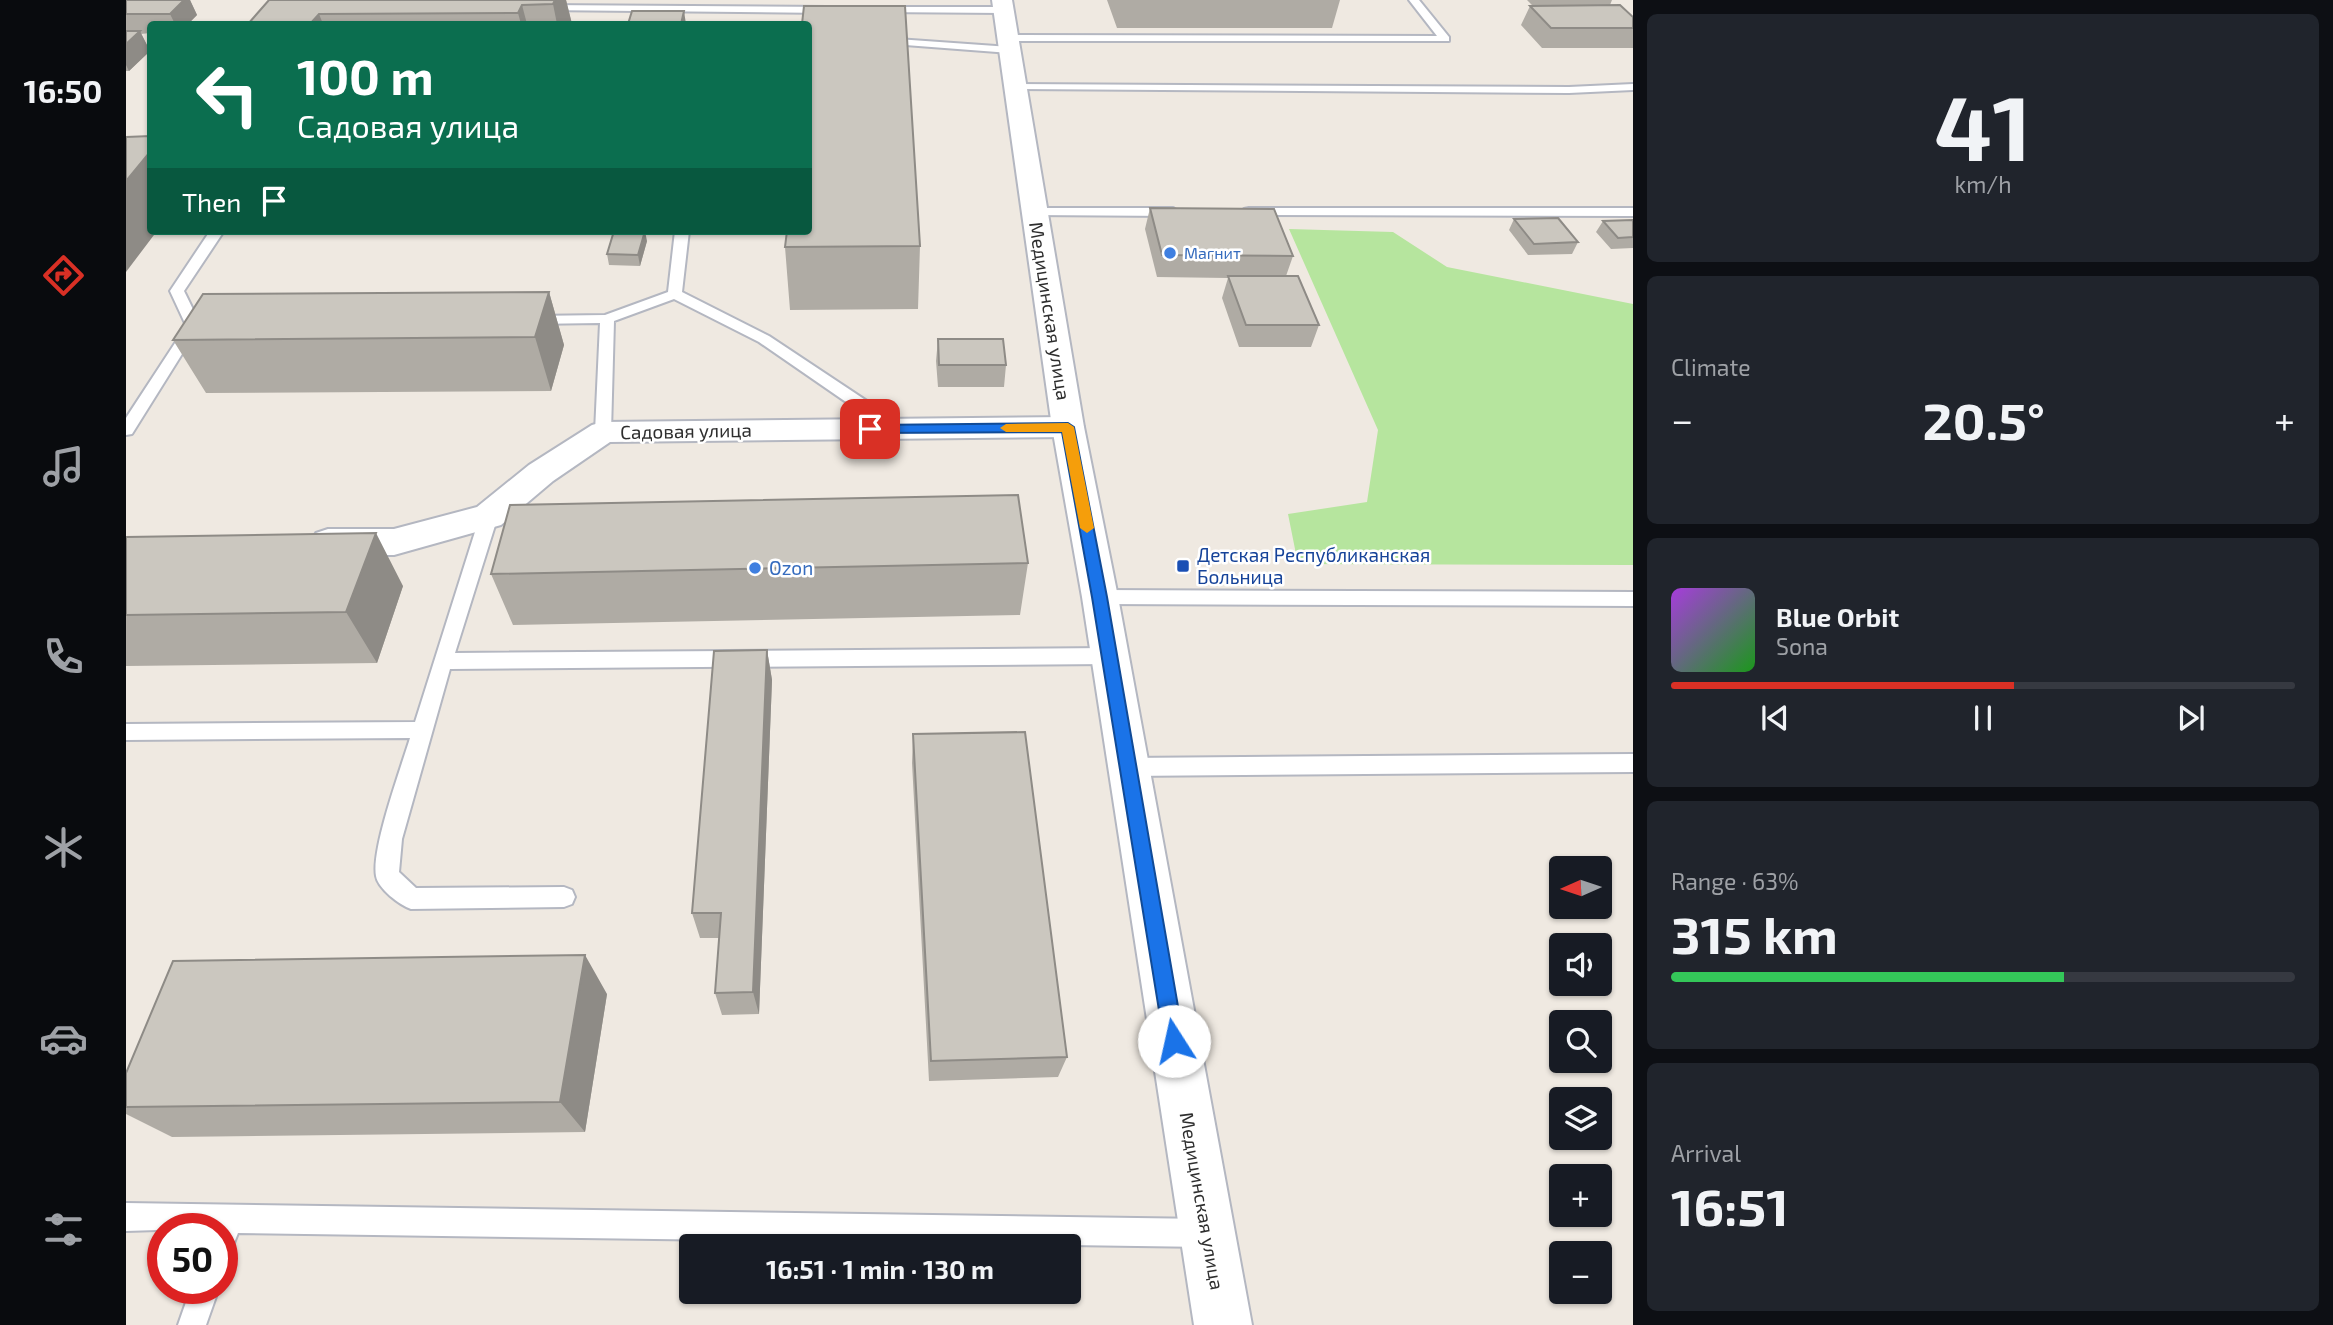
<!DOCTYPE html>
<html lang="en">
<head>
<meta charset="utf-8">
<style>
  :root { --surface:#171b24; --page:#20242c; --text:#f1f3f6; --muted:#9ea1a6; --line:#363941; --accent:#d93025 }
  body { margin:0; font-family:"Exo 2",sans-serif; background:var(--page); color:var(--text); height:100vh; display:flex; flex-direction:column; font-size:26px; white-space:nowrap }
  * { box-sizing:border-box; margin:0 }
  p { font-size:23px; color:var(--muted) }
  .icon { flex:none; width:38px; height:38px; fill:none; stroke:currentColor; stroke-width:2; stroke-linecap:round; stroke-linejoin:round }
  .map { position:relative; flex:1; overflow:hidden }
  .drawer { display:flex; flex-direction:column; gap:14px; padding:14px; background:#0d0f14; width:700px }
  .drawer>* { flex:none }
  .guide { position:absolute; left:21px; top:21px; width:665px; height:214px; border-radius:7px; box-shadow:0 2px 5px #0004; background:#0b6e4f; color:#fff; overflow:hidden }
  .needle { width:46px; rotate:267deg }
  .tools { position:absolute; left:1423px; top:856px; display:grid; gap:14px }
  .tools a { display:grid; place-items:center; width:63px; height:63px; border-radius:7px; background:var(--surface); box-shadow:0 2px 5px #0004; font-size:35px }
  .speed { position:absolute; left:21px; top:1213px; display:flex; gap:14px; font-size:35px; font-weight:700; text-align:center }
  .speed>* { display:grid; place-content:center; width:91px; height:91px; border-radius:50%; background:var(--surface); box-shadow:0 2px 5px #0004; line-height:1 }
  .speed .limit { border:10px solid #d22; background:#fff; color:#111 }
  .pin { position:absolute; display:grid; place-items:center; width:60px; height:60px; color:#fff; margin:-30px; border-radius:14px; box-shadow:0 4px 10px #0006 }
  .me { position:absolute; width:77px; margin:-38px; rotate:350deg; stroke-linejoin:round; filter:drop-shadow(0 0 5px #0008) }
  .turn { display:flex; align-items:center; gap:24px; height:147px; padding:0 35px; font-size:32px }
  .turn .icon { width:91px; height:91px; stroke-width:2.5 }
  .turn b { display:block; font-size:49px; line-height:60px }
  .then { display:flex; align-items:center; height:66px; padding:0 35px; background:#0003; gap:14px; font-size:26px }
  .big { font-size:52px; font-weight:700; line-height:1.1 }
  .drawer .widget { flex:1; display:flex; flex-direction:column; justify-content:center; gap:10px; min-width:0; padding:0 24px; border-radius:10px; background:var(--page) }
  .drawer .dial { align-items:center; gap:0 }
  .dial b { font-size:91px; line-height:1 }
  .song { display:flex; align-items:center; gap:21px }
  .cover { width:84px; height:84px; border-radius:10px; background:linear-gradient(135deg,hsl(280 70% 55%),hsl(120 70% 35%)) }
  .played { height:7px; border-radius:4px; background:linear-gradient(90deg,var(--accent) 55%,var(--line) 55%) }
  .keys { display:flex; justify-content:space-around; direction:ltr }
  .heat { display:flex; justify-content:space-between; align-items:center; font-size:38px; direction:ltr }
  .charge { height:10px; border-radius:5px; background:linear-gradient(90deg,#34c759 63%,var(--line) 0) }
  .trip { position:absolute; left:553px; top:1234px; width:402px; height:70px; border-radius:7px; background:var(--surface); box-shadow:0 2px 5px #0004; font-weight:700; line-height:70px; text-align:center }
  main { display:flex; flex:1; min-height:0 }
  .tabs { display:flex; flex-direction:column; width:126px; justify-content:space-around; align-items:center; background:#090b0e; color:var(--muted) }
  .tabs .icon { width:49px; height:49px }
  .tabs .current { color:var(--accent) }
  .tabs b { font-size:32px; color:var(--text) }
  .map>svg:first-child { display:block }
  .green { fill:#b6e59e }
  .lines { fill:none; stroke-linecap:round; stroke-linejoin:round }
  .service-casing { stroke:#b4b7c1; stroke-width:4 }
  .minor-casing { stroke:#b4b7c1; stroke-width:4 }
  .secondary-casing { stroke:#b4b7c1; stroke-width:4 }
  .service { fill:#fff; fill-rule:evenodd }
  .minor { fill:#fff; fill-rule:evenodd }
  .secondary { fill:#fff; fill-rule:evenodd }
  .wall { fill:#afaba4 }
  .shaded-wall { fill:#8e8b86 }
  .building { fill:#cbc7bf; stroke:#8e8b86; stroke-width:2 }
  .route { fill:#1a73e8; stroke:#114b97; stroke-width:2 }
  .slow { fill:#f59e0b }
  .shop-dot { fill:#3f7fe0; stroke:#fff; stroke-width:2.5 }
  .transit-dot { fill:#1a4fb4; stroke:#fff; stroke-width:2.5 }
  .labels { text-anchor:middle; stroke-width:5; stroke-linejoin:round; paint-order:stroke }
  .far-shop-label { font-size:16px; fill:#366cbe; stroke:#fff; text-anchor:start }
  .street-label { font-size:19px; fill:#2e2e2e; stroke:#fff }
  .transit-label { font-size:19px; fill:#164399; stroke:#fff; text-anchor:start }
  .shop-label { font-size:19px; fill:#366cbe; stroke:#fff; text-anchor:start }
</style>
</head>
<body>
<main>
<nav class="tabs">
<b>16:50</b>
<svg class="icon current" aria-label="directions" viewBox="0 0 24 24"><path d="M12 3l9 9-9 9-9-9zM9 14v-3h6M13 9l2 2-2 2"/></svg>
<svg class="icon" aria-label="music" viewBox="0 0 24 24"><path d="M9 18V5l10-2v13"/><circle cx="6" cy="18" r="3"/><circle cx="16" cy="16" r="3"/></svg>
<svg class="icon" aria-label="phone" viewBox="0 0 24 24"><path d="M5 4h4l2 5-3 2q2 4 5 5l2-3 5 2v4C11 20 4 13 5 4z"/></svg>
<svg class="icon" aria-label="climate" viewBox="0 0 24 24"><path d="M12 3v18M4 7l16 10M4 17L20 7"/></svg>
<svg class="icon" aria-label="car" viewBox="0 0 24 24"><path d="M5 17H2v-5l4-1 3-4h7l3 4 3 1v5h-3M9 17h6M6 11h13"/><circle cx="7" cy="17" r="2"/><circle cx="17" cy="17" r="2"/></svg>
<svg class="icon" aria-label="filters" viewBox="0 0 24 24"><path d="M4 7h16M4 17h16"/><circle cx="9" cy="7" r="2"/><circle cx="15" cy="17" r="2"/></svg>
</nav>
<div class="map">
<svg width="1507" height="1325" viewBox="0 0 1507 1325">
  <rect width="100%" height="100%" fill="#efe9e1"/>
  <!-- green -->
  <path class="green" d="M1163,229L1267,232L1321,267L1507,304V565L1172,564L1162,514L1241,502L1252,430Z"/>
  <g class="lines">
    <defs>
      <path id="service" d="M1283,0H1293L1323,37V41H882L877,38L882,35L1311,36Z
        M417,5L702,7L707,10L702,13L413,10V6Z
        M753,7H878L883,10L878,13L749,12L748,10Z
        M757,38L884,47L889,50L884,53L753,43V39Z
        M890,84L1443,87L1507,84V90L1443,93L886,89L884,87Z
        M909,208H1047L1053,212L1047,216L904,215V209Z
        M1123,208H1507V216L1118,215V209Z
        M84,231H98L58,291L80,336L61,346L6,434L0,435V418L51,340L64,334L44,291Z
        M549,231H563L556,292L643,336L777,425L779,429L777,433H765L633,342L548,299L488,321L485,432L483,436H471L469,432L474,323L405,324L398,320L405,316L479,315L542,292Z
        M363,510L372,516L329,653L983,648L990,651L993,656L990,661L983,664L324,669L276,839L273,872L290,888L438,887L446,890L449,897L446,904L438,907L285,909C274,905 252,889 250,876C245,849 275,768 284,738L0,740V724L289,722L354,516Z
        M974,590L1507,592V606L974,604L968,602L965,597L968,592Z
        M1507,754V772L1001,776L994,773L991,767L994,761L1001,758Z
        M0,1203L1080,1219L1090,1223L1094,1233L1090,1243L1080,1247L112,1233L106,1248L96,1252V1228L0,1231Z
        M65,1288H93L80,1325H52Z"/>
      <path id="minor" d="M942,417L953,420L958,427L953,434L942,437L484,442L427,481L375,525L268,555H202L190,551L184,542L190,533L202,529H268L351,507L403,465L466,425L477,422Z"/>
      <path id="secondary" d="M866,0H886L958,427L992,597L1126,1325H1068L956,597L926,427Z"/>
    </defs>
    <!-- service casing -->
    <use href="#service" class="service-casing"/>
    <!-- minor casing -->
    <use href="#minor" class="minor-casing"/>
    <!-- secondary casing -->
    <use href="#secondary" class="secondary-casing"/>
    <!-- service -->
    <use href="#service" class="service"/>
    <!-- minor -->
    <use href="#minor" class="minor"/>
    <!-- secondary -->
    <use href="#secondary" class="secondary"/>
  </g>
  <!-- wall -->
  <path class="wall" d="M0,0H64L71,15L62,24H24V33L15,34L24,51L3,71H0Z
    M143,0H440L446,24H122Z
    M981,0H1214L1206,28H991Z
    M1401,0H1486L1484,5L1507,17V48H1416L1395,25L1404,6L1406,5Z
    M1024,208L1167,256L1160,276L1193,325L1185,347H1113L1096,298L1102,278L1031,277L1019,229Z
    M1388,219L1452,242L1446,254L1402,255L1383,230Z
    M1507,220V248L1485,249L1470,232L1477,221Z
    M521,241L514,266L483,265L481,254Z
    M794,246L792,309L664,310L659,247Z
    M423,292L438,345L425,391L80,393L47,340Z
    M812,339L880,365L878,387H812L810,361Z
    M0,537L277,586L251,663L0,666Z
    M902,563L894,615L387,625L365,574Z
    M641,650L646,680L633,1014L596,1015L589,993L593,938H574L566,913Z
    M787,734L941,1057L932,1077L803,1081L786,763Z
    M481,994L459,1132L46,1137L0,1114V1073Z"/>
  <!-- shaded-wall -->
  <path class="shaded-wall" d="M58,0H64L71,15L62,24H49L44,14Z
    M429,0H440L446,24H431L427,4Z
    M396,5L401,24H395L392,13Z
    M558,11L560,24H555Z
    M193,14L197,24H184Z
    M14,31L24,51L3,71L0,65V44Z
    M24,152V231H31L0,272V181Z
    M519,231L521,241L514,266L512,255Z
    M423,292L438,345L425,391L409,337Z
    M250,533L277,586L251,663L220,612Z
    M641,650L646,680L633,1014L627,992Z
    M459,955L481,994L459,1132L434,1102Z"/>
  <!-- building -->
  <path class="building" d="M0,0H58L44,14H0Z
    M143,0H429L427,4L396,5L392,13L193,14L184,24H122Z
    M1494,5L1507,17V28H1425L1404,6Z
    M678,6H779L794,246L659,247L661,231H682V24H676Z
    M506,11H558L555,24H502Z
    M0,31H14L0,44Z
    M24,136V152L0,181V137Z
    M1024,208L1148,209L1167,256L1036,255Z
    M1432,218L1452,242L1408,244L1388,219Z
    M1507,220V237L1492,238L1477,221Z
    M488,231H519L512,255L481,254Z
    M1102,276H1172L1193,325H1120Z
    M423,292L409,337L47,340L77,294Z
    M812,339H877L880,365H813Z
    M892,495L902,563L365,574L384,505Z
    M250,533L220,612L0,615V537Z
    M641,650L627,992L589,993L595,913H566L588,651Z
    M899,732L941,1057L805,1061L787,734Z
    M459,955L434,1102L0,1107V1073L47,961Z"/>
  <!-- route -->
  <path class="route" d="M942,423L948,427L981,597L1058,1041L1055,1048L1048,1051L1041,1048L1038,1041L966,597L936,432L744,433L738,429L744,425Z"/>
  <!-- slow -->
  <path class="slow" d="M942,423L948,427L968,528L961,533L954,528L936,432H880L874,428L880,424Z"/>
  <!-- markers -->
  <g class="shop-dot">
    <circle cx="1044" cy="253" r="7"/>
    <circle cx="629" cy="568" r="7"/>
  </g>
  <rect class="transit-dot" x="1050" y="559" width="14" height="14" rx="3.5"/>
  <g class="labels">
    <!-- far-shop labels -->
    <g class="far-shop-label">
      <text x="1058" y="259">Магнит</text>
    </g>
    <!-- street labels -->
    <g class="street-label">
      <text transform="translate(924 311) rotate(81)" y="7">Медицинская улица</text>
      <text transform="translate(560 431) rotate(-1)" y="7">Садовая улица</text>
      <text transform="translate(1076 1201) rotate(80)" y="7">Медицинская улица</text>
    </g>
    <!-- transit labels -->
    <g class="transit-label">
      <text x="1071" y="562">Детская Республиканская<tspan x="1071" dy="22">Больница</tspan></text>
    </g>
    <!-- shop labels -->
    <g class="shop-label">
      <text x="643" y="575">Ozon</text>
    </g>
  </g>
</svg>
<div class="tools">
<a><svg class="needle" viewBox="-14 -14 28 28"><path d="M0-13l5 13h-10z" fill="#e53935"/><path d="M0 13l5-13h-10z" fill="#9ea1a6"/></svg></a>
<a><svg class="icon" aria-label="sound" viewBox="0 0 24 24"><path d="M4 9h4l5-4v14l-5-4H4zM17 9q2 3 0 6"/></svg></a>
<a><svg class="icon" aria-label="search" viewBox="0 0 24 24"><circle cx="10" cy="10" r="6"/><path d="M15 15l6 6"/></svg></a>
<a><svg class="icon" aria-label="layers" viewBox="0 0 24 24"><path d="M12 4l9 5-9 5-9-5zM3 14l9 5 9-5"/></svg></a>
<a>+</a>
<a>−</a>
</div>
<div class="speed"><div class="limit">50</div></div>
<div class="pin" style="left:744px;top:429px;background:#d93025"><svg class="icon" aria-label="arrive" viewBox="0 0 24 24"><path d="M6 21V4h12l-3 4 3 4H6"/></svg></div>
<svg class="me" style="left:1048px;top:1041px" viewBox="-20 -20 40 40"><circle r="19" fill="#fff"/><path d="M0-13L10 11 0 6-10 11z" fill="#1a73e8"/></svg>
<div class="trip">16:51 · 1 min · 130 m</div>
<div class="guide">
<div class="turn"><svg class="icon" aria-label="left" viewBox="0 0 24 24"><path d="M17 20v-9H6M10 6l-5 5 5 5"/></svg><div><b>100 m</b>Садовая улица</div></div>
<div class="then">Then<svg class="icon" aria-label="arrive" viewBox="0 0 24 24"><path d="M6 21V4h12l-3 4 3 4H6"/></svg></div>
</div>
</div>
<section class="drawer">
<div class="widget dial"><b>41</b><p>km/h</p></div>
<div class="widget"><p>Climate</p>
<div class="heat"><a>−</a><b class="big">20.5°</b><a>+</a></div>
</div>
<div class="widget">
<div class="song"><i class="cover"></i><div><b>Blue Orbit</b><p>Sona</p></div></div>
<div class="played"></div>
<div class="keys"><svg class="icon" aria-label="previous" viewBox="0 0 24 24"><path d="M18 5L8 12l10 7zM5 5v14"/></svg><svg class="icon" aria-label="pause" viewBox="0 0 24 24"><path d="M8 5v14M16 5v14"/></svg><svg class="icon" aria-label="next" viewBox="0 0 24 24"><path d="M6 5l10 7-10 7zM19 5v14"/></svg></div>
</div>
<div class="widget"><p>Range · 63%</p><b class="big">315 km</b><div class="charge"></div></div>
<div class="widget"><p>Arrival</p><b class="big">16:51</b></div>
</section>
</main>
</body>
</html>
